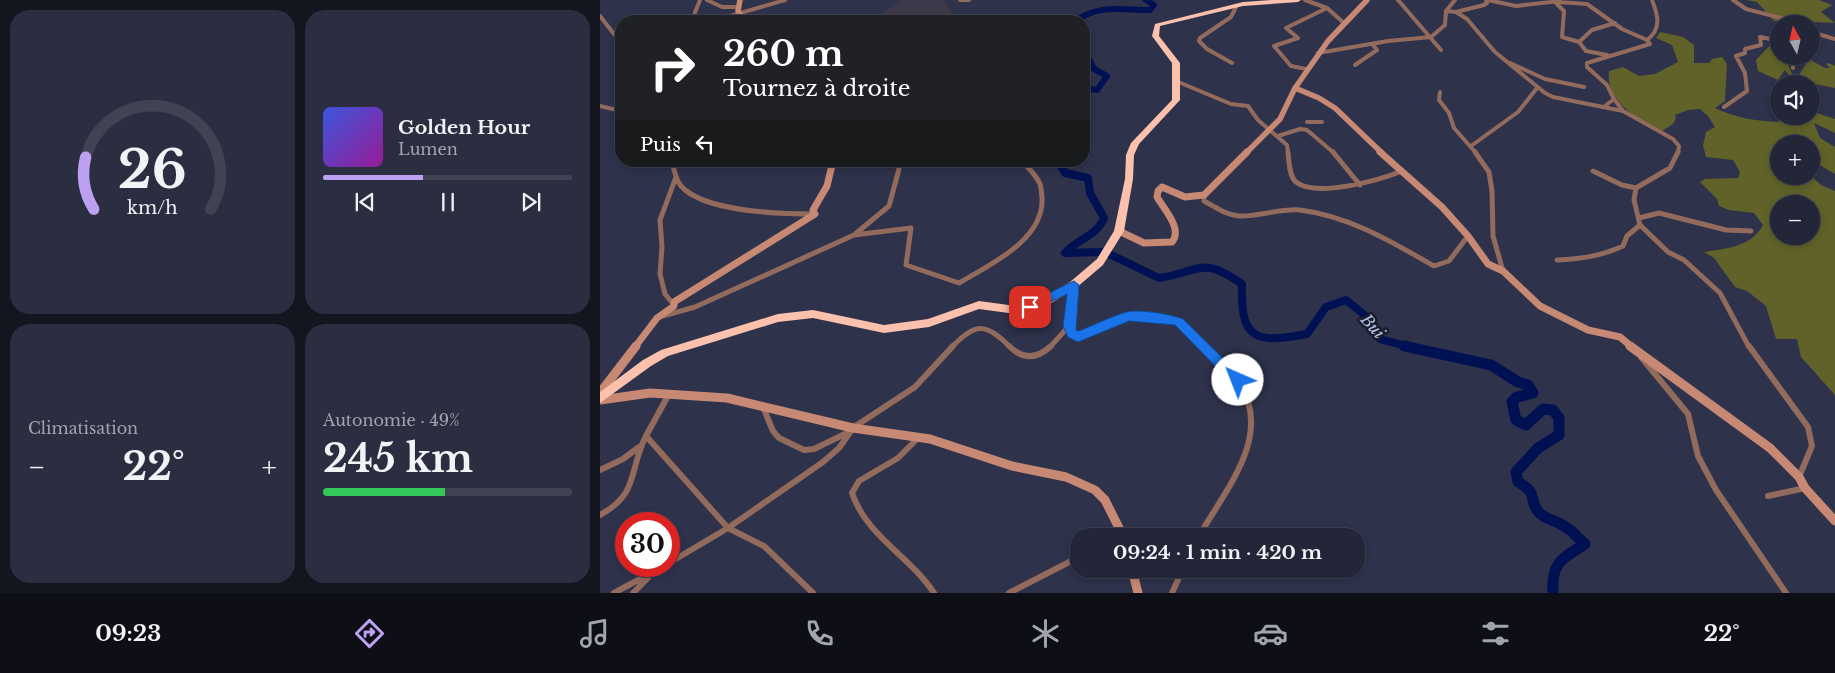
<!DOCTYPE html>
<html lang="fr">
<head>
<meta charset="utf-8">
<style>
  :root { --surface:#222638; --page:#2a2e40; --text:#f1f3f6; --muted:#a2a5ae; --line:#3f4353; --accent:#bca0f2 }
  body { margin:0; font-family:"Libre Baskerville",serif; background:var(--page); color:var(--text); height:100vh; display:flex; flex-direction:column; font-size:19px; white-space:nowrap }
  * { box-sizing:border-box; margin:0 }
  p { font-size:16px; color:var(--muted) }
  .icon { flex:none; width:28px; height:28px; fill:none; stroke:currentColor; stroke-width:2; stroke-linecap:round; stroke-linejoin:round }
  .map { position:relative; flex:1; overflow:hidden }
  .panel { display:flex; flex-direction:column; gap:10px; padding:10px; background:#13151f; width:600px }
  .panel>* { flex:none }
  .guide { position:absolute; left:15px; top:15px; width:475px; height:152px; border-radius:20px; box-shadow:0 2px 8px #0003,0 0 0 1px var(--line); background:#202124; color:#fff; overflow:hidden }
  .needle { width:32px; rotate:352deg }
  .tools { position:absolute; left:1170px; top:15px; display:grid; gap:10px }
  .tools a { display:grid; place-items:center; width:50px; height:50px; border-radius:50%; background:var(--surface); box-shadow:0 2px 8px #0003,0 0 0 1px var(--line); font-size:25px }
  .speed { position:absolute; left:15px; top:512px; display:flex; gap:10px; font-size:25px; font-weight:700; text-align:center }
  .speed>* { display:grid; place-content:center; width:65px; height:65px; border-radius:50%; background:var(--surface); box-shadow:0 2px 8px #0003,0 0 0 1px var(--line); line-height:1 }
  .speed .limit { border:8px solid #d22; background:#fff; color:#111 }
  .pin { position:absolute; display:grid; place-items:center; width:42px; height:42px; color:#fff; margin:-21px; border-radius:10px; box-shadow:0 2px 8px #0006 }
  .me { position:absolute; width:55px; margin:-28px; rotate:316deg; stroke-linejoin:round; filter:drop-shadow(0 0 4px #0008) }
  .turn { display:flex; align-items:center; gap:18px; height:105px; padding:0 25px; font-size:22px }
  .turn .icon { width:65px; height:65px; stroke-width:2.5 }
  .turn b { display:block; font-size:35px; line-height:42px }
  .then { display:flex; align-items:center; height:48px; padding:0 25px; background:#0003; gap:10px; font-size:19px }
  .big { font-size:38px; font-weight:700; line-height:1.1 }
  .panel .widget { flex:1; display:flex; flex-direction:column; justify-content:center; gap:8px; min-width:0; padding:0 18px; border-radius:20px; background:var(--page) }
  .panel .dial { align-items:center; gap:0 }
  .dial svg { height:130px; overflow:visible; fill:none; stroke:var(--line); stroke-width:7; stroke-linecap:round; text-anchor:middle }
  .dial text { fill:var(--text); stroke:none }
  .song { display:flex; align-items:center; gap:15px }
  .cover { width:60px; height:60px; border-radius:8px; background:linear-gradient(135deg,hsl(230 70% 55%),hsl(300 70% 35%)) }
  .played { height:5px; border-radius:2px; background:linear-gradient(90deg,var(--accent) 40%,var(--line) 40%) }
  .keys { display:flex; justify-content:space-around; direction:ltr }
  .heat { display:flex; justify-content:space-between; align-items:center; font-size:28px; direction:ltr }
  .charge { height:8px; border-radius:4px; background:linear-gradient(90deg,#34c759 49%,var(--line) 0) }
  .panel .tiles { flex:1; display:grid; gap:10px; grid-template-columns:repeat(2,1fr) }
  .trip { position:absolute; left:470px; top:528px; width:295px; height:50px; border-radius:20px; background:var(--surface); box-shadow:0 2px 8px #0003,0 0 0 1px var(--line); font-weight:700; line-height:50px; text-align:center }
  .tab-bar { display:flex; height:80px; justify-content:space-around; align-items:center; background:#0e0f16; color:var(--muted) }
  .tab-bar .icon { width:35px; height:35px }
  .tab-bar .current { color:var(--accent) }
  .tab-bar b { font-size:22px; color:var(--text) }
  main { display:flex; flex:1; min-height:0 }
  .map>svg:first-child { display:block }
  .education { fill:#3d394a }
  .green { fill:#60622a; fill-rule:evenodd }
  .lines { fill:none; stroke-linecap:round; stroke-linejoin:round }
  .river-far2 { stroke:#001153; stroke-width:6 }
  .river-far1 { stroke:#001153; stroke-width:8 }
  .river { stroke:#001153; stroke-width:11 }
  .street-far2 { stroke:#936b5d; stroke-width:4 }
  .street-far1 { stroke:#936b5d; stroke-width:5 }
  .street { stroke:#936b5d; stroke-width:6 }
  .secondary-far2 { stroke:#c78973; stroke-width:5.5 }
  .secondary-far1 { stroke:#c78973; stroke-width:7 }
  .secondary { stroke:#c78973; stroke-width:9 }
  .highway { fill:#fbc1ac; fill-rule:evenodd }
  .route { fill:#1a73e8; stroke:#114b97 }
  .labels { text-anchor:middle; stroke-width:5; stroke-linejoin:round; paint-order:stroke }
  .water-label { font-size:16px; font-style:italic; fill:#b0c5ed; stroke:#191b26 }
</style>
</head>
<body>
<main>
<section class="panel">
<div class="tiles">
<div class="widget dial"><svg viewBox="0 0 100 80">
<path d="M14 69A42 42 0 1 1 86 69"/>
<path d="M14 69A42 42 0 0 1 9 37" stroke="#bca0f2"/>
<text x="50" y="56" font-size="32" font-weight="700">26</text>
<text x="50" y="72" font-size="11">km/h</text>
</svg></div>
<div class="widget">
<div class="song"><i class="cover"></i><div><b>Golden Hour</b><p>Lumen</p></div></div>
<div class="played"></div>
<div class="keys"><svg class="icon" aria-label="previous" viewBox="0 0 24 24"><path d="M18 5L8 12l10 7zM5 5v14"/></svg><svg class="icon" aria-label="pause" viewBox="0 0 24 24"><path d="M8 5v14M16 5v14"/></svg><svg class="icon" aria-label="next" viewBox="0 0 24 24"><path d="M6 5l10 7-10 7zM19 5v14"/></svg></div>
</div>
<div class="widget"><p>Climatisation</p>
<div class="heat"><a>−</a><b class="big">22°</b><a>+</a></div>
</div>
<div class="widget"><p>Autonomie · 49%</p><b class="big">245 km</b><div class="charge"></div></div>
</div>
</section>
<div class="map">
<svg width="1235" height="593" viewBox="0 0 1235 593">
  <rect width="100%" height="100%" fill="#2e324b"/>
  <!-- education -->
  <path class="education" d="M301,0H344L358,21H293L280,14Z"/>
  <!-- green -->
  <path class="green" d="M1146,0H1219L1232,5L1221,12L1235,23L1214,22L1199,15H1192L1191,20L1174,21L1157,2Z
    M1060,32L1083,37L1094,45V63H1109L1112,59L1122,57L1127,64L1125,101L1115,108C1136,118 1156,121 1178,122L1179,116H1211V111L1235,119V133L1214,123L1220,138L1235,147V174L1211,160V144H1179V176H1211L1221,185L1235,191V395L1201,357L1197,339H1176L1166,306L1147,291L1135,287L1114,258L1104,252C1128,248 1151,247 1163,225L1154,213L1129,210L1119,206L1117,199L1100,182L1105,179L1138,178L1140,172L1133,160L1106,157L1103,145L1106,132L1115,127L1108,116L1100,109L1088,110L1075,115L1076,118L1073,124L1062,131C1039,122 1005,100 1009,71L1023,67L1039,76L1055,74L1078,62L1072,45L1056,38ZM1179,204H1211V236H1179Z
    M1172,34L1179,42V56H1189L1187,62L1192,74L1199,75L1209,59L1225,68H1230L1226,64L1229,63L1235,66V88L1193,80L1185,70L1178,80L1158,71L1156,60L1170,45Z"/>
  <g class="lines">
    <!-- river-far2 -->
    <path class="river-far2" d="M475,21C499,4 522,10 550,10L554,5L546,0
      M484,50L494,69L507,76L497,90L490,89L484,96
      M484,126L486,129L484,132"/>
    <!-- river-far1 -->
    <path class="river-far1" d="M458,161L465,173L488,178L490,193L504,218C497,236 477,239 465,253L501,252L509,254L559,278C600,272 601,255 642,284C640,342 657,343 707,334L726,307L746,300L767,317L780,339L809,347"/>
    <!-- river -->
    <path class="river" d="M804,346L891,365L918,382L928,385L933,393L917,397L912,402L916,420L926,425L943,409L953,410L959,418V435L938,448L916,472L918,482C938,493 929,498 937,510C943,519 955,520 964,526C972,530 978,538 985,544C962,559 951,562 953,593"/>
    <!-- street-far2 -->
    <path class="street-far2" d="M107,0L122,7H138
      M360,0H369
      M705,0L727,8L745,24
      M798,0L841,50
      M888,0L916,6L960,1
      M1133,0L1146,9L1204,24
      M955,2L964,11L962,37L979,42
      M958,2L987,4L1022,29L1047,40C1062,29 1058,15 1052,0
      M846,11L856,12L867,19L895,52L945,93L953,97L1023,111L1073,139L1079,146L1078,153
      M856,12L884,5L887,3L886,0
      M0,16L21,43
      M78,21L94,15
      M95,21L94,15L100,0
      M113,21L185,0
      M1211,32L1235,39
      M979,42L992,30L1015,23
      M979,42L986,51L1007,55
      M718,53L788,41L831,37L845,25L846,11L855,0
      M1193,56V68
      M632,63L607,49L599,41L600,38L631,17L636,7
      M910,63L945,79L984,87
      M755,65L777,50L772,44
      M706,69L691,66L674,46L698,38L686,28L727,8
      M576,81L631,104L648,106L658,120L687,145L688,153
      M840,92L839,100L849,113L854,128L876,153
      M1014,99L1007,85L987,67V63L1050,44L1047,40
      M0,106L21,111
      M1005,106L1014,99L1023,111
      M1124,107L1147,91L1145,73L1136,56L1145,53V49L1161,45L1160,37L1170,39L1179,36
      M707,122H722
      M678,136L700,129L707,130L734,153
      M871,146L918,112L937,88"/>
    <!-- street-far1 -->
    <path class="street-far1" d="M688,152C689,161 689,176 696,182C716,198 780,180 802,171
      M733,152L760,185
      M875,152L889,172L892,191L893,236L903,271
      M1078,152L1070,168L1036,188L1034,200L1040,225L1068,252L1084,260L1120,293L1149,347
      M72,161C74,169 75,179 81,186C104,212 182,214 215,214
      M993,171L1022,185L1036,188
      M604,195V201C615,207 626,215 639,216C659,217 680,208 700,210C749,216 792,242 834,266L849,261L868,236
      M1039,218L1059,213L1126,230L1151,231
      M254,235L289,206L299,169L297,161
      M957,260C981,259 1001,256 1023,246L1027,236L1040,225
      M473,285L469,326L472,333L486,335L531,316L560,317L578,323L604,347
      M74,305L65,294L60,274L62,247L60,220L76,177
      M63,316L95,307L254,235L311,228L306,265L359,283C389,265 445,240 442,197C441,192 442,187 439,182C435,174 428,168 422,161
      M352,347C376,322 386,323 410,347
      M450,347L469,326"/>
    <!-- street -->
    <path class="street" d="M409,346C423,360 437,359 451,346
      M1149,346L1208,427L1212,446L1199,477
      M1041,357L1088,414L1098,456L1116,490L1186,593
      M69,394L46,436L128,528L69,563
      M163,407L173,431L179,438L204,450L214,449L249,432
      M318,438L298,458L259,481L252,493C267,537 310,556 334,593
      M0,470L23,459L39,447
      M1168,496L1205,488
      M0,515C40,493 28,471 46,436
      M128,528L223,462L239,448L254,427L315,387L353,346
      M128,528L164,546L213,593
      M599,536C625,490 674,436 639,382C630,368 615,358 603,346
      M14,593L64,566
      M33,593L48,578
      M409,593L479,557
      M572,593L583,569"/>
    <!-- secondary-far2 -->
    <path class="secondary-far2" d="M140,0L138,11L145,21
      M767,0L728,41L695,88L719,98L735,108L782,153
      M646,153L680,119L695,88"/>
    <!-- secondary-far1 -->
    <path class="secondary-far1" d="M780,152L842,207L868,236L888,264L903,271L940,306L988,330L1020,337L1032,347
      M519,231L544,243L572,242C583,229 564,209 557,197L558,191L562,187L585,197L604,195L647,152
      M35,347L57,318L74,306V302L215,214L213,210L227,186L233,161"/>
    <!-- secondary -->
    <path class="secondary" d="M1030,346L1170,448L1199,477L1205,488L1235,521
      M0,393L36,346
      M0,400L50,393L127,398L253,428L330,439L412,466L466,477L495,490L505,500L523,536
      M532,569L538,593"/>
    <!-- highway -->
    <path class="highway" d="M671,0H701L698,2L643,6L560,26L559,36L580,63V100L539,144L534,155L533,179L524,231L503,265L476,288L448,305L416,314L379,309L329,327L284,333L213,318L178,322L68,356L51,366L0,403V392L43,360L61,350L178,314L213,310L284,325L328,319L379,301L416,306L441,299L470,282L497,259L514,231L525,179L526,155L531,143L572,100V63L552,36L555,24L643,2Z"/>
  </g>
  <!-- route -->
  <path class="route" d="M474,281L479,285L476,330L479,331C494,325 510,317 526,312C541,309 569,314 583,319L642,377L644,380L642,384H633L575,325L529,321L478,342L468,337L463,326L467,294L434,310H426V304Z"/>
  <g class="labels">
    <!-- water labels -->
    <g class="water-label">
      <text transform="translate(773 326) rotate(48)" y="6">Bui</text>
    </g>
  </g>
</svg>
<div class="tools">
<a><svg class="needle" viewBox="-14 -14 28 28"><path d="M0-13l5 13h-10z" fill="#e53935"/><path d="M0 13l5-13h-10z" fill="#a2a5ae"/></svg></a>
<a><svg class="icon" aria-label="sound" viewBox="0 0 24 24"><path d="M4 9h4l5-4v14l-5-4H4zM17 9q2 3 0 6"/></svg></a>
<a>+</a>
<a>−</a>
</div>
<div class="speed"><div class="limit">30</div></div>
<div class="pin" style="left:430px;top:307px;background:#d93025"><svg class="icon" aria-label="arrive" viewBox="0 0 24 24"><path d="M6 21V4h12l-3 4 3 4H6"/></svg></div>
<svg class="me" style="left:638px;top:380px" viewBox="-20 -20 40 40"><circle r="19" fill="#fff"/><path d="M0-13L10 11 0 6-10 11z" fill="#1a73e8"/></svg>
<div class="trip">09:24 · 1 min · 420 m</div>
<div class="guide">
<div class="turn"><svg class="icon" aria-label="right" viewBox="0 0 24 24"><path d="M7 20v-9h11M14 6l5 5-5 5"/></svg><div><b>260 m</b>Tournez à droite</div></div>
<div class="then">Puis<svg class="icon" aria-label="left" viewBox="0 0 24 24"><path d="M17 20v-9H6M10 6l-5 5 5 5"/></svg></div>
</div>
</div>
</main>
<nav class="tab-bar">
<b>09:23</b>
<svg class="icon current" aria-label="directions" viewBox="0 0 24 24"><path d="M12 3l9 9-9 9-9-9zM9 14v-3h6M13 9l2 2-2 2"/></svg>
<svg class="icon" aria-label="music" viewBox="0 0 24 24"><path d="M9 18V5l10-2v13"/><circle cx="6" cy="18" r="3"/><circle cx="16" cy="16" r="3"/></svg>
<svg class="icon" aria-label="phone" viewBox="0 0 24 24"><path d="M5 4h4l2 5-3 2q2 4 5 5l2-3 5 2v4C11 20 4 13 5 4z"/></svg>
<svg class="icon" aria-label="climate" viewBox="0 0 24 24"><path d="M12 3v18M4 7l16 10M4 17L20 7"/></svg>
<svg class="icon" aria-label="car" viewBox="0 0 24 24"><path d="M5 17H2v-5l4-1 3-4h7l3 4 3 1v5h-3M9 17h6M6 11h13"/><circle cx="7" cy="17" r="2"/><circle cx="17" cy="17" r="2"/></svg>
<svg class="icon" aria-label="filters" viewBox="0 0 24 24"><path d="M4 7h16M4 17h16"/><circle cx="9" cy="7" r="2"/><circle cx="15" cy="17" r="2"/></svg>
<b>22°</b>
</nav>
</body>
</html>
